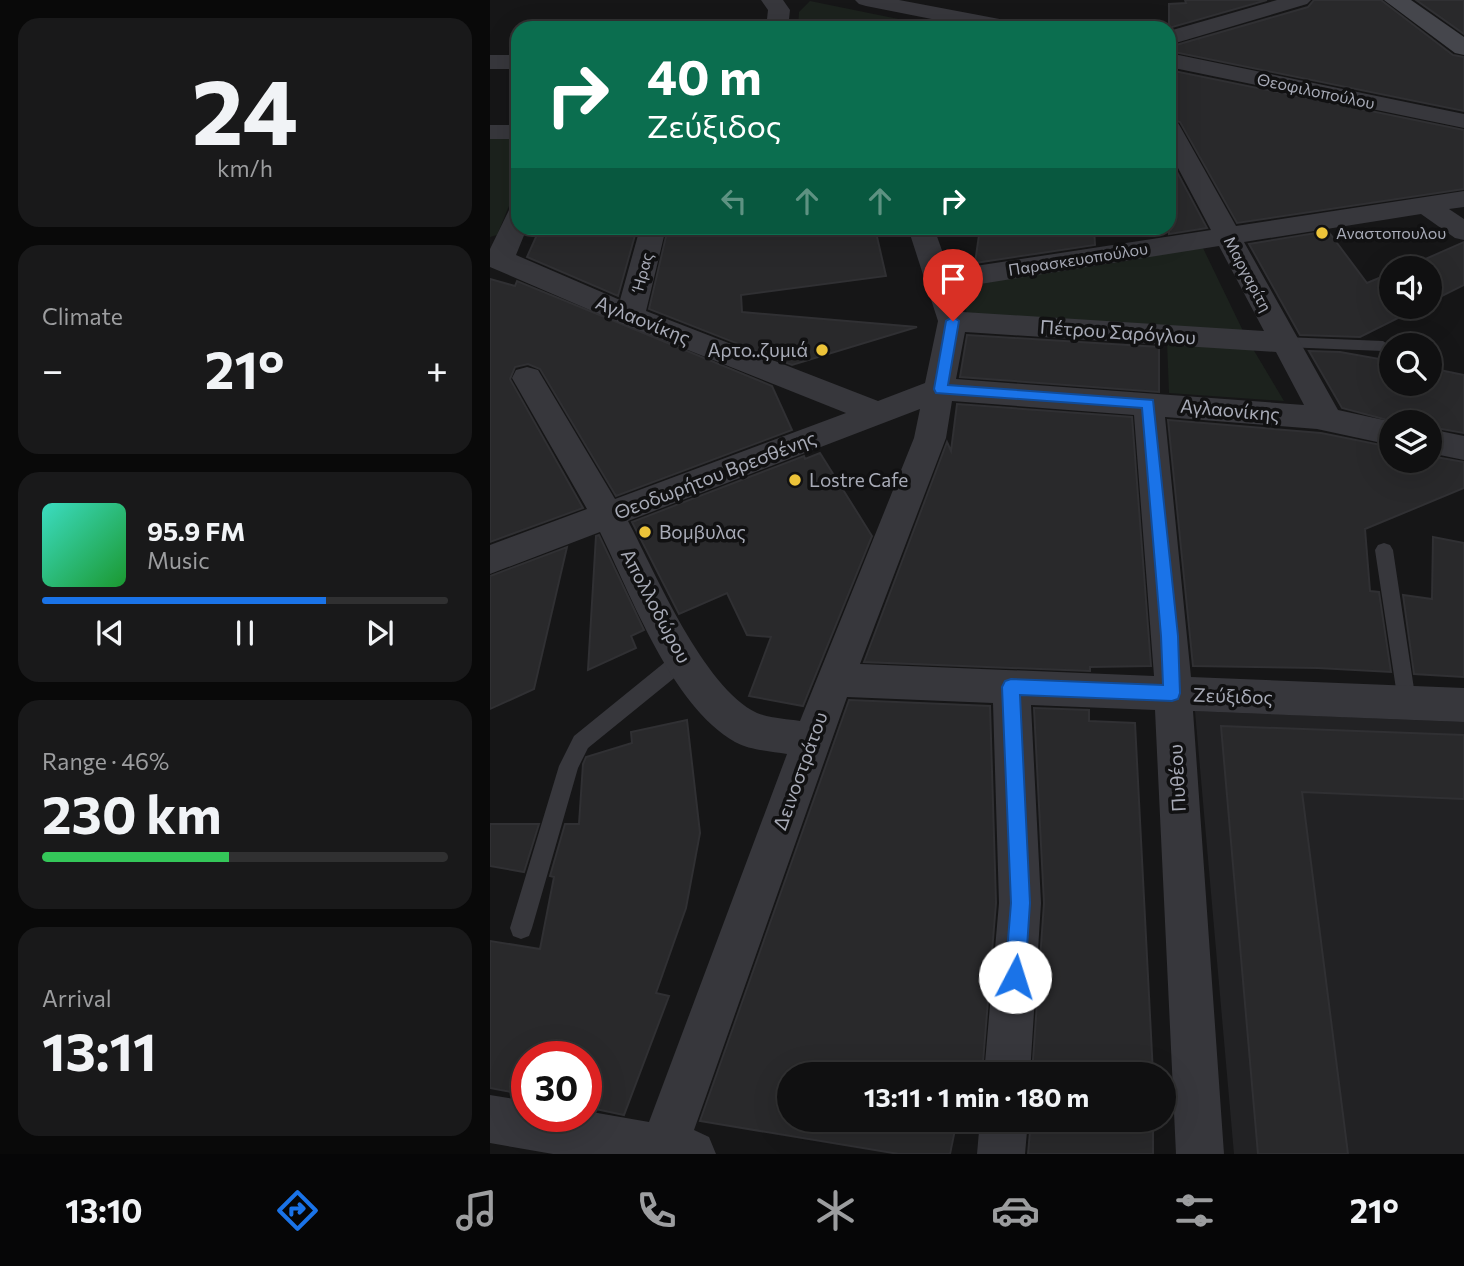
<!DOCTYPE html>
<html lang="en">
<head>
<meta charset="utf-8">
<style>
  :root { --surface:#101011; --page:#19191a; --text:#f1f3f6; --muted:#9c9d9f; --line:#303031; --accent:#1a73e8 }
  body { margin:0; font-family:Commissioner,sans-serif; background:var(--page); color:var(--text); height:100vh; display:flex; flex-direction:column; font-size:26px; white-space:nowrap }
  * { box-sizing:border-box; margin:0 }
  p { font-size:23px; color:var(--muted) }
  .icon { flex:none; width:38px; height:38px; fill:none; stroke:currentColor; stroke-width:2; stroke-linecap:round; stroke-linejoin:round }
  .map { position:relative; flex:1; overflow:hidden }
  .sheet { display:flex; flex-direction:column; gap:18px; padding:18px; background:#090909; width:490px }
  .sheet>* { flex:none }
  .guide { position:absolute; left:21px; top:21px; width:665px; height:214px; border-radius:21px; box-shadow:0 7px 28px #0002,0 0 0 2px var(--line); background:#0b6e4f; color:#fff; overflow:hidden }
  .buttons { position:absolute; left:889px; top:256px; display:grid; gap:14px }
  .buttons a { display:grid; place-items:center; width:63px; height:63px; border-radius:50%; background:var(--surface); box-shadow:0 7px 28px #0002,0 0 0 2px var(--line); font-size:35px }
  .speed { position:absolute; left:21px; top:1041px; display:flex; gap:14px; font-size:35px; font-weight:700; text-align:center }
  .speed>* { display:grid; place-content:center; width:91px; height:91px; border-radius:50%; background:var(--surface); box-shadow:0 7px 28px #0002,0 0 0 2px var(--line); line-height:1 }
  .speed .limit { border:10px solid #d22; background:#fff; color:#111 }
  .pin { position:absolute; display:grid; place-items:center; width:60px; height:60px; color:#fff; margin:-72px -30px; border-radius:50% 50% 50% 0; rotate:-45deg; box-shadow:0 0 7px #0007 }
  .pin .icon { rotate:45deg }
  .me { position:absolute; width:77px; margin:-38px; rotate:5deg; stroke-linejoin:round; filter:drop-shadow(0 0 5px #0008) }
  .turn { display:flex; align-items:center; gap:24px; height:147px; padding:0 21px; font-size:32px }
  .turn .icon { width:91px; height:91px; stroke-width:2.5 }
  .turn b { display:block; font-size:49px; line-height:60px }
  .lanes { display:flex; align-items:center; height:66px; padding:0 21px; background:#0003; justify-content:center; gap:35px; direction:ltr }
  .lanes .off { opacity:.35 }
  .big { font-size:52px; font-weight:700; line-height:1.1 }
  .sheet .card { flex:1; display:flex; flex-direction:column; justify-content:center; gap:10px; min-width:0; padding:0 24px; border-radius:21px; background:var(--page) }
  .sheet .dial { align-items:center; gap:0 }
  .dial b { font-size:91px; line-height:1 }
  .song { display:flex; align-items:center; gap:21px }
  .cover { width:84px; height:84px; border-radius:10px; background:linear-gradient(135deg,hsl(170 70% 55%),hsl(130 70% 35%)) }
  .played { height:7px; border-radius:4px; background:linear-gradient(90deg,var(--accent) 70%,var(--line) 70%) }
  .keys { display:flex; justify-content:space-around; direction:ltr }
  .heat { display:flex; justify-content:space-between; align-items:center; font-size:38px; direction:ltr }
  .charge { height:10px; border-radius:5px; background:linear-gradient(90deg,#34c759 46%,var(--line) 0) }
  .trip { position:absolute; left:287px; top:1062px; width:399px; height:70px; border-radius:35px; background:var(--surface); box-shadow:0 7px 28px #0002,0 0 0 2px var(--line); font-weight:700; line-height:70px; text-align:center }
  .menu { display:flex; height:112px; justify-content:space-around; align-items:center; background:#060607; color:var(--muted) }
  .menu .icon { width:49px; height:49px }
  .menu .active { color:var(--accent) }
  .menu b { font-size:32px; color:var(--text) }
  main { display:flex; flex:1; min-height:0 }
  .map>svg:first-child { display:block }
  .built { fill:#222224 }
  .green { fill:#1c221d }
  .building { fill:#29292b; stroke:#303033; stroke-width:2 }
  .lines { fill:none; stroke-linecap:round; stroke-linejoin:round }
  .lane { fill:#37373c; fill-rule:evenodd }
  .street { fill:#37373c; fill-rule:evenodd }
  .secondary { fill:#45464c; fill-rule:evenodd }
  .route { fill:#1a73e8; stroke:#114b97; stroke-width:2 }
  .poi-dot { fill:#ecc339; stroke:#111112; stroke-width:2.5 }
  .labels { text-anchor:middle; stroke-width:7; stroke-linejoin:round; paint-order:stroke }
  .far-street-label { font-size:16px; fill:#a8abb7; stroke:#111112 }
  .far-poi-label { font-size:16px; fill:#a8abb7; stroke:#111112; text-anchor:start }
  .street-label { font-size:19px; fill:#a8abb7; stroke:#111112 }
  .poi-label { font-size:19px; fill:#a8abb7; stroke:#111112; text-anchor:start }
</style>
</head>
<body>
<main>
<section class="sheet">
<div class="card dial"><b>24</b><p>km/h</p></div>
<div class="card"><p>Climate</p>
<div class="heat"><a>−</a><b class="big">21°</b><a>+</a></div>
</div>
<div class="card">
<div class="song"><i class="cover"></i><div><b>95.9 FM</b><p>Music</p></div></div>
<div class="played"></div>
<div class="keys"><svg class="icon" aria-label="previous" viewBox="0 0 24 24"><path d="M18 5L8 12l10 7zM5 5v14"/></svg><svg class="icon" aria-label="pause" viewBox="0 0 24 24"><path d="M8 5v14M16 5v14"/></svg><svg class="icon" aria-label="next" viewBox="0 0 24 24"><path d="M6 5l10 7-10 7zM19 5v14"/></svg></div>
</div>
<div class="card"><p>Range · 46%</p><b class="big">230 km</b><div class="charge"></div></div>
<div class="card"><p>Arrival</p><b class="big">13:11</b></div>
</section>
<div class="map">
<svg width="974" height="1154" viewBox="0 0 974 1154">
  <rect width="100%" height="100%" fill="#161617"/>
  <!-- built -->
  <path class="built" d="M705,711L974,722V1154H744Z"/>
  <!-- green -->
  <path class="green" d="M320,1L423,22L428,28H308L309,12Z
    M0,137H28V184L7,235L0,237Z
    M713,248L754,333L478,316L467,285Z
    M677,342L763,349L794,401L679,393Z"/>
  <!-- building -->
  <path class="building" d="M695,0H777L679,28V4L696,3Z
    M824,0H891L963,55L974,57V111L679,51V47L818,7Z
    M926,0H974V34Z
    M679,70L974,130V189L747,223L690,122L679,119Z
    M679,157L717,228L679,234Z
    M50,228H147L128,296L37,257Z
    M178,228H385L396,276L251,295L252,312L427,327L302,365L159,309Z
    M490,228H604L605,245L485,263Z
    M838,231L877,283L901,273V306H932L870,337L810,335L759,244Z
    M974,242V285L940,302V268H915Z
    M0,279L25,286L27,281L282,386L302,430L126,496L50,369L38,364L25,367L20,379L93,508L0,542Z
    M477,335L669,347V392L470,377Z
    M819,351L850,352L901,361V383H940V368L974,375V433L940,427V422H905L852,408Z
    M467,404L642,417L661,666L600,667V671L374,662L457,442L461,451Z
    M678,420L831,433L901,447V460H940V456L974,462V488L875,529L880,591L889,592L901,672L828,668L703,666Z
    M330,453L382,536L313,706L259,696L281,637L257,635L237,593L189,614L142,522L314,456L315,459Z
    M109,535L154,630L141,636L146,648L98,670L106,536Z
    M943,537L974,543V677L924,674L913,595L942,599Z
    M77,547L44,689L0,709V576Z
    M359,700L500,706L506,903L492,1074H299V1120H467L460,1154H409L210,1121Z
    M544,708L599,710V721L645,723L663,1074H542L554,903Z
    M197,720L210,833L196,908L166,993L179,996L134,1115L96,1107V1057H37V1095L0,1088V941L50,949L64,877L60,876L75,824H89L93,764L96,757L142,743L141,732Z
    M731,726L974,735V799L812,792L858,1154H768Z
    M0,824H49L34,872L0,866Z
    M541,1120H663V1154H538Z"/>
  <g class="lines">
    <!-- lane -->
    <path class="lane" d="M794,337L893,341L900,346L893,351L794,347L787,342Z
      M894,543L900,545L903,550L926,702L924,708L917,711L910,708L908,702L885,550L888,545Z
      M192,652L199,654L201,660L199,666L98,748L88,768L42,928L39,936L31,939L23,936L20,928L69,766L84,736L185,654Z"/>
    <!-- street -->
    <path class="street" d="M271,0H293L300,10L298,28H276L278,10Z
      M365,0H409L520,21L528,23L531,28H487L376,6L369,4Z
      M787,0H821L817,4L679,45V31Z
      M679,53L974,114V128L679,67Z
      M0,55H28V69H0Z
      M679,121L688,123L691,128L746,226L974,191V207L959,209L974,219V240L965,238L931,214L754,242L848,410L903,422L901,445L827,429L675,417L701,677L974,688V722L703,711L734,1154H686L665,710L541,705L551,903L540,1074H494L509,903L503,703L357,697L204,1130L219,1137L226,1154H63L0,1143V1095L37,1101V1116H96V1111L159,1122L297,754C280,751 259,750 245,742C181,705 142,597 110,532L0,574V545L97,509L22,378L26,370L37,367L48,370L125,499L356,413L130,323L0,267V249L19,210L28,208V228H37L26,255L130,300L150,228H176L156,311L388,401L435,383L448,321L418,228H444L459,270L721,230L679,151ZM729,246L774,331L473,312L465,288ZM475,332L786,352L814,405L466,379ZM462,401L644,415L664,676L370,664L456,438ZM430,409L424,438L310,721C297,719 279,718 267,713C213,687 166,574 138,521Z
      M0,125H28V139H0Z
      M940,429L974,436V460L940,453Z
      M490,1120H538L535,1154H487Z"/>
    <!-- secondary -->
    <path class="secondary" d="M894,0H921L974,37V55L965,53Z"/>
  </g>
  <!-- route -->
  <path class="route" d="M463,317L469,321L458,385L663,400L688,636L690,693L688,699L682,701L530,695L540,903L535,977L532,984L525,987L517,984L515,977L521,903L512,687L515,681L521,679L673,685L671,636L652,408L446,393L444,389L456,321Z"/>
  <!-- markers -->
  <g class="poi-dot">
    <circle cx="832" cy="233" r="7"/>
    <circle cx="332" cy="350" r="7"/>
    <circle cx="305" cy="480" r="7"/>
    <circle cx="155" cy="532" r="7"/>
  </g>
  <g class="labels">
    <!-- far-street labels -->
    <g class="far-street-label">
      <text transform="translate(826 91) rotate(12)" y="6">Θεοφιλοπούλου</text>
      <text transform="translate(588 259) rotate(-9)" y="6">Παρασκευοπούλου</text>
      <text transform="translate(152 272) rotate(-75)" y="6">Ήρας</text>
      <text transform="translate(758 274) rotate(62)" y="6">Μαργαρίτη</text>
    </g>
    <!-- far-poi labels -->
    <g class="far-poi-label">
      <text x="846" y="239">Αναστοπουλου</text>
    </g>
    <!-- street labels -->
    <g class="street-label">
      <text transform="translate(153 320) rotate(22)" y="7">Αγλαονίκης</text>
      <text transform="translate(628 332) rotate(4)" y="7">Πέτρου Σαρόγλου</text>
      <text transform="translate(740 410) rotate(5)" y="7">Αγλαονίκης</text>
      <text transform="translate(225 475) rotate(-21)" y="7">Θεοδωρήτου Βρεσθένης</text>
      <text transform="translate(166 606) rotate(62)" y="7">Απολλοδώρου</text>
      <text transform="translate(743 696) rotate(2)" y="7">Ζεύξιδος</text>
      <text transform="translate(310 771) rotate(-70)" y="7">Δεινοστράτου</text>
      <text transform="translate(687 778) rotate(-93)" y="7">Πυθέου</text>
    </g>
    <!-- poi labels -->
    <g class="poi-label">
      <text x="318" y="357" text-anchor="end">Αρτο..ζυμιά</text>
      <text x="319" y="487">Lostre Cafe</text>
      <text x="169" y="539">Βομβυλας</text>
    </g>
  </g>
</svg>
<div class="buttons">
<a><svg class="icon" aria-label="sound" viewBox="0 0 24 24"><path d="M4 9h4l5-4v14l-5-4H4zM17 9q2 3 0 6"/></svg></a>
<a><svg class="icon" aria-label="search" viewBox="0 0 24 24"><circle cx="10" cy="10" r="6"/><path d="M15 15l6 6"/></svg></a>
<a><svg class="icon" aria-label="layers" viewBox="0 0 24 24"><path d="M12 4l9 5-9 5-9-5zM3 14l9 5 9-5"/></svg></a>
</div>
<div class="speed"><div class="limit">30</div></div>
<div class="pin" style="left:463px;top:321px;background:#d93025"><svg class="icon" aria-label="arrive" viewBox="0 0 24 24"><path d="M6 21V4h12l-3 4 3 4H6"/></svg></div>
<svg class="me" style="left:525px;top:977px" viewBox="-20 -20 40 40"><circle r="19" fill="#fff"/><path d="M0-13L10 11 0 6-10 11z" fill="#1a73e8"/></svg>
<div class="trip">13:11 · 1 min · 180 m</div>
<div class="guide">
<div class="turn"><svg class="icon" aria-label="right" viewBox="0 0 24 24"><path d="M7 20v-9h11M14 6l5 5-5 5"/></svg><div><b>40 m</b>Ζεύξιδος</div></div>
<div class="lanes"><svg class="icon off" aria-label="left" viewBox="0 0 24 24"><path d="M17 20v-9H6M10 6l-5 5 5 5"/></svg><svg class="icon off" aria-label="ahead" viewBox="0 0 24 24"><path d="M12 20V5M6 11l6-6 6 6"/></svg><svg class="icon off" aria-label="ahead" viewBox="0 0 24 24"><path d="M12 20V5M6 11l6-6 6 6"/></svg><svg class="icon" aria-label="right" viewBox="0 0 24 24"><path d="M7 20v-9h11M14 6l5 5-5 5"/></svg></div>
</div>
</div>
</main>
<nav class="menu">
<b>13:10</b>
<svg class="icon active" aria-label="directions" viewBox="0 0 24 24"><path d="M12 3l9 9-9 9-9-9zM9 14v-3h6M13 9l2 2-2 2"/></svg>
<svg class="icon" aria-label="music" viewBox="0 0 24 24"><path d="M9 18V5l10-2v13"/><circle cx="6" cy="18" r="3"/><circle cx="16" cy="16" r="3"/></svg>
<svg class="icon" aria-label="phone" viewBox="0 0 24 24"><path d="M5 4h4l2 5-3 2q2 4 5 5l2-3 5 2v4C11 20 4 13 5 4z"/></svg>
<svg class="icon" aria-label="climate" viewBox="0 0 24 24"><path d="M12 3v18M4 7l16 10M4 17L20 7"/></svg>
<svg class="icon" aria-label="car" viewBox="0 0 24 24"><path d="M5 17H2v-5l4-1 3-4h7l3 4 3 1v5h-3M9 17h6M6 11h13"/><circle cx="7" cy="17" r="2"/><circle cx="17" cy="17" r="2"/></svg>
<svg class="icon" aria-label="filters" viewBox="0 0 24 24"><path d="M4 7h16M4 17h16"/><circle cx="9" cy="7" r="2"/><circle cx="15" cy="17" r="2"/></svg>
<b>21°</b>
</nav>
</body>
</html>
